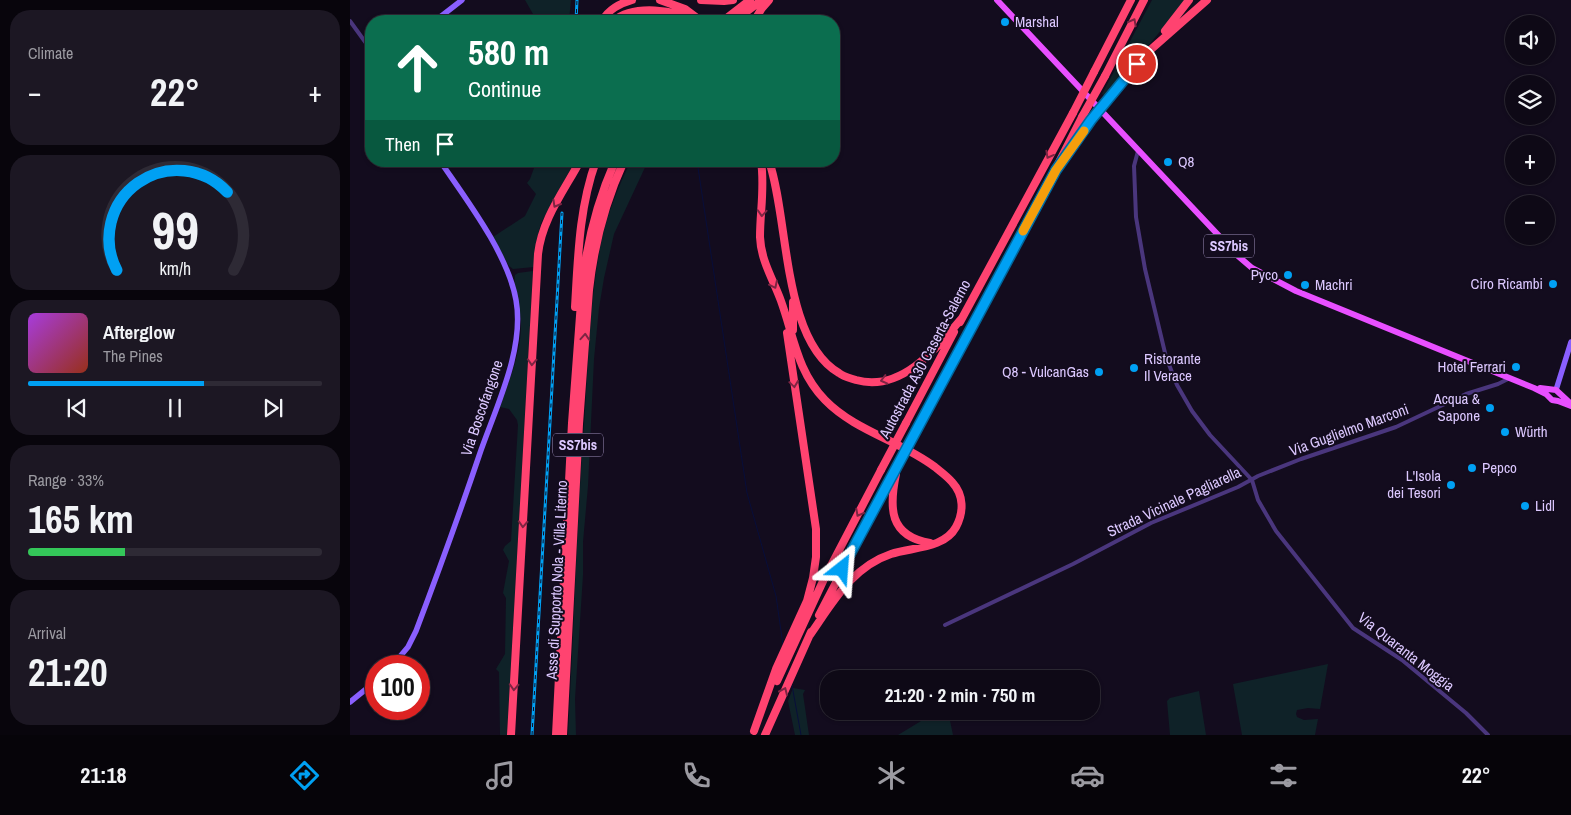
<!DOCTYPE html>
<html lang="en">
<head>
<meta charset="utf-8">
<style>
  :root { --surface:#0e0916; --page:#1c1723; --text:#f1f3f6; --muted:#9b9aa1; --line:#2e2a35; --accent:#00a0f3 }
  body { margin:0; font-family:"Archivo Narrow",sans-serif; background:var(--page); color:var(--text); height:100vh; display:flex; flex-direction:column; font-size:19px; white-space:nowrap }
  * { box-sizing:border-box; margin:0 }
  p { font-size:16px; color:var(--muted) }
  .icon { flex:none; width:28px; height:28px; fill:none; stroke:currentColor; stroke-width:2; stroke-linecap:round; stroke-linejoin:round }
  .map { position:relative; flex:1; overflow:hidden }
  .details { display:flex; flex-direction:column; gap:10px; padding:10px; background:#08050c; width:350px }
  .details>* { flex:none }
  .banner { position:absolute; left:15px; top:15px; width:475px; height:152px; border-radius:20px; box-shadow:0 1px 4px #0004,0 0 0 1px var(--line); background:#0b6e4f; color:#fff; overflow:hidden }
  .controls { position:absolute; left:1155px; top:15px; display:grid; gap:10px }
  .controls a { display:grid; place-items:center; width:50px; height:50px; border-radius:50%; background:var(--surface); box-shadow:0 1px 4px #0004,0 0 0 1px var(--line); font-size:25px }
  .speed { position:absolute; left:15px; top:655px; display:flex; gap:10px; font-size:25px; font-weight:700; text-align:center }
  .speed>* { display:grid; place-content:center; width:65px; height:65px; border-radius:50%; background:var(--surface); box-shadow:0 1px 4px #0004,0 0 0 1px var(--line); line-height:1 }
  .speed .limit { border:8px solid #d22; background:#fff; color:#111 }
  .pin { position:absolute; display:grid; place-items:center; width:42px; height:42px; color:#fff; margin:-21px; border:2px solid #fff; border-radius:50%; box-shadow:0 1px 5px #0007 }
  .me { position:absolute; width:55px; margin:-28px; rotate:28deg; stroke-linejoin:round; filter:drop-shadow(0 0 4px #0008) }
  .turn { display:flex; align-items:center; gap:18px; height:105px; padding:0 20px; font-size:22px }
  .turn .icon { width:65px; height:65px; stroke-width:2.5 }
  .turn b { display:block; font-size:35px; line-height:42px }
  .then { display:flex; align-items:center; height:48px; padding:0 20px; background:#0003; gap:10px; font-size:19px }
  .big { font-size:38px; font-weight:700; line-height:1.1 }
  .details .card { flex:1; display:flex; flex-direction:column; justify-content:center; gap:8px; min-width:0; padding:0 18px; border-radius:20px; background:var(--page) }
  .details .dial { align-items:center; gap:0 }
  .dial svg { height:130px; overflow:visible; fill:none; stroke:var(--line); stroke-width:7; stroke-linecap:round; text-anchor:middle }
  .dial text { fill:var(--text); stroke:none }
  .song { display:flex; align-items:center; gap:15px }
  .cover { width:60px; height:60px; border-radius:8px; background:linear-gradient(135deg,hsl(280 70% 55%),hsl(10 70% 35%)) }
  .played { height:5px; border-radius:2px; background:linear-gradient(90deg,var(--accent) 60%,var(--line) 60%) }
  .keys { display:flex; justify-content:space-around; direction:ltr }
  .heat { display:flex; justify-content:space-between; align-items:center; font-size:28px; direction:ltr }
  .charge { height:8px; border-radius:4px; background:linear-gradient(90deg,#34c759 33%,var(--line) 0) }
  .trip { position:absolute; left:470px; top:670px; width:280px; height:50px; border-radius:20px; background:var(--surface); box-shadow:0 1px 4px #0004,0 0 0 1px var(--line); font-weight:700; line-height:50px; text-align:center }
  .tabs { display:flex; height:80px; justify-content:space-around; align-items:center; background:#060409; color:var(--muted) }
  .tabs .icon { width:35px; height:35px }
  .tabs .active { color:var(--accent) }
  .tabs b { font-size:22px; color:var(--text) }
  main { display:flex; flex:1; min-height:0 }
  .map>svg:first-child { display:block }
  .green { fill:#0f2228 }
  .lines { fill:none; stroke-linecap:round; stroke-linejoin:round }
  .stream { stroke:#080e3a; stroke-width:1 }
  .street { stroke:#4a367d; stroke-width:4 }
  .secondary { stroke:#8a5fff; stroke-width:5.5 }
  .primary { stroke:#e84fff; stroke-width:6 }
  .highway { stroke:#ff4370; stroke-width:8 }
  .rail-casing { stroke:#00a0f3; stroke-width:3 }
  .rail { stroke:#130c1e; stroke-width:1; stroke-dasharray:4; stroke-linecap:butt }
  .highway-bridge { stroke:#ff4370; stroke-width:8 }
  .oneway { stroke:#7d2543 }
  .route-casing { stroke:#00689e; stroke-width:12 }
  .route { stroke:#00a0f3; stroke-width:9 }
  .slow { stroke:#f59e0b; stroke-width:9 }
  .poi-dot { fill:#00a0f3; stroke:#130c1e; stroke-width:2 }
  .labels { text-anchor:middle; stroke-width:4; stroke-linejoin:round; paint-order:stroke }
  .shield { fill:#130c1e; stroke:#a090bc; stroke-width:1 }
  .shield-label { font-size:14px; font-weight:bold; fill:#dcc8ff }
  .poi-label { font-size:15px; fill:#dcc8ff; stroke:#130c1e; text-anchor:start }
  .street-label { font-size:15px; fill:#dcc8ff; stroke:#130c1e }
</style>
</head>
<body>
<main>
<section class="details">
<div class="card"><p>Climate</p>
<div class="heat"><a>−</a><b class="big">22°</b><a>+</a></div>
</div>
<div class="card dial"><svg viewBox="0 0 100 80">
<path d="M14 69A42 42 0 1 1 86 69"/>
<path d="M14 69A42 42 0 0 1 82 21" stroke="#00a0f3"/>
<text x="50" y="56" font-size="32" font-weight="700">99</text>
<text x="50" y="72" font-size="11">km/h</text>
</svg></div>
<div class="card">
<div class="song"><i class="cover"></i><div><b>Afterglow</b><p>The Pines</p></div></div>
<div class="played"></div>
<div class="keys"><svg class="icon" aria-label="previous" viewBox="0 0 24 24"><path d="M18 5L8 12l10 7zM5 5v14"/></svg><svg class="icon" aria-label="pause" viewBox="0 0 24 24"><path d="M8 5v14M16 5v14"/></svg><svg class="icon" aria-label="next" viewBox="0 0 24 24"><path d="M6 5l10 7-10 7zM19 5v14"/></svg></div>
</div>
<div class="card"><p>Range · 33%</p><b class="big">165 km</b><div class="charge"></div></div>
<div class="card"><p>Arrival</p><b class="big">21:20</b></div>
</section>
<div class="map">
<svg width="1221" height="735" viewBox="0 0 1221 735">
  <rect width="100%" height="100%" fill="#130c1e"/>
  <!-- green -->
  <path class="green" d="M175,0H221L219,21H187Z
    M802,0H836L756,97L752,94Z
    M192,161H225L191,223L186,242L184,267L163,269L159,266L143,237L175,216L186,194L177,183L180,179L184,168Z
    M281,161H298L264,234L254,278L249,308L244,359L238,486L233,542V575L225,699L226,735H218C224,626 227,518 235,409C239,354 240,297 251,243C257,215 268,187 281,161Z
    M183,271L157,735H150L149,672L146,669L155,654L156,598L153,593L159,561L153,550L155,546L161,541L168,425L167,420L159,409L150,407C159,381 171,353 171,325C171,310 163,287 165,275L168,273Z
    M978,664L970,709L958,708L947,710L946,714L947,717L954,720L968,719L965,735H892L883,684Z
    M443,688L455,690L453,694L459,735H445L438,701Z
    M849,691L856,735H820L817,701L820,698Z
    M594,711H598L603,735H548L576,718Z"/>
  <g class="lines">
    <!-- stream -->
    <path class="stream" d="M347,161L397,493L426,596L433,645
      M437,666L439,674
      M442,685L451,735"/>
    <!-- street -->
    <path class="street" d="M0,21L21,50
      M788,151L784,166L786,217L795,269L816,357L827,385L842,411L860,435L902,480L908,500L926,531L1003,628L1052,660L1116,713L1138,735
      M595,625L723,564L801,523L888,487L908,476L951,459L1046,427L1116,394L1148,384L1160,378"/>
    <!-- secondary -->
    <path class="secondary" d="M85,21L112,0
      M1206,390L1221,342
      M42,666L58,647L66,631C88,573 109,515 129,456C145,409 175,350 166,300C158,254 116,199 90,161
      M0,702L26,681"/>
    <!-- primary -->
    <path class="primary" d="M647,0L888,256L902,268L946,291L1184,388L1196,394L1202,400L1208,401L1221,406
      M1190,388L1206,390L1220,403"/>
    <!-- highway -->
    <path class="highway" d="M310,0L335,9L347,18
      M351,0L374,1L383,0
      M252,21C259,9 269,4 282,0
      M264,21C283,4 326,10 347,21
      M373,21L400,0
      M384,21L412,0
      M404,21L412,8L419,0
      M815,31L839,0
      M744,72L781,0
      M755,76L794,0
      M760,97L798,52L857,0
      M720,150L741,121
      M411,161C415,187 410,211 410,237C411,261 423,279 431,301C444,337 447,371 475,400C505,431 551,441 585,467C591,472 597,476 602,482C614,495 614,512 606,527C594,549 562,547 541,554C502,567 483,602 460,635
      M419,161C439,219 432,340 489,373C494,377 500,378 506,380C551,393 587,348 612,318
      M225,307C228,257 229,208 246,161
      M610,322L723,113
      M443,330V302
      M556,423L604,332
      M567,429L698,184L732,117
      M546,474C539,508 539,536 580,543
      M469,615L548,464
      M427,681L474,579L531,470
      M404,731L426,669L457,601L463,578L466,557V529L437,333
      M161,735L188,254C192,219 214,191 230,161
      M206,735L222,423L232,289C236,245 247,202 265,161
      M213,735L229,424L239,290C244,245 255,202 274,161
      M415,735L461,632"/>
    <defs>
      <path id="rail" d="M226,21L227,0
        M182,735L212,213"/>
    </defs>
    <!-- rail casing -->
    <use href="#rail" class="rail-casing"/>
    <!-- rail -->
    <use href="#rail" class="rail"/>
    <!-- highway-bridge -->
    <path class="highway-bridge" d="M723,113L744,72
      M732,117L755,76
      M741,121L760,97
      M548,464L567,429
      M531,470L556,423"/>
  </g>
  <!-- one-way arrows -->
  <defs><path id="oneway-chevron" d="M-2-3.5L2.5 0L-2 3.5" fill="none" stroke-width="1.6" stroke-linecap="round" stroke-linejoin="round" transform="scale(1.25)"/></defs>
  <g class="oneway">
    <use href="#oneway-chevron" transform="translate(783 22) rotate(-62)"/>
    <use href="#oneway-chevron" transform="translate(699 155) rotate(119)"/>
    <use href="#oneway-chevron" transform="translate(206 204) rotate(120)"/>
    <use href="#oneway-chevron" transform="translate(412 213) rotate(94)"/>
    <use href="#oneway-chevron" transform="translate(424 285) rotate(64)"/>
    <use href="#oneway-chevron" transform="translate(235 337) rotate(-86)"/>
    <use href="#oneway-chevron" transform="translate(182 362) rotate(93)"/>
    <use href="#oneway-chevron" transform="translate(534 380) rotate(166)"/>
    <use href="#oneway-chevron" transform="translate(444 384) rotate(82)"/>
    <use href="#oneway-chevron" transform="translate(509 513) rotate(118)"/>
    <use href="#oneway-chevron" transform="translate(173 524) rotate(93)"/>
    <use href="#oneway-chevron" transform="translate(164 687) rotate(93)"/>
    <use href="#oneway-chevron" transform="translate(434 691) rotate(-66)"/>
  </g>
  <g class="lines">
    <defs>
      <path id="route" d="M492,569L706,170L741,120L787,64"/>
    </defs>
    <!-- route casing -->
    <use href="#route" class="route-casing"/>
    <!-- route -->
    <use href="#route" class="route"/>
    <!-- slow -->
    <path class="slow" d="M673,231L706,170L734,131"/>
  </g>
  <!-- markers -->
  <g class="poi-dot">
    <circle cx="655" cy="22" r="5"/>
    <circle cx="818" cy="162" r="5"/>
    <circle cx="938" cy="275" r="5"/>
    <circle cx="1203" cy="284" r="5"/>
    <circle cx="955" cy="285" r="5"/>
    <circle cx="1166" cy="367" r="5"/>
    <circle cx="784" cy="368" r="5"/>
    <circle cx="749" cy="372" r="5"/>
    <circle cx="1140" cy="408" r="5"/>
    <circle cx="1155" cy="432" r="5"/>
    <circle cx="1122" cy="468" r="5"/>
    <circle cx="1101" cy="485" r="5"/>
    <circle cx="1175" cy="506" r="5"/>
  </g>
  <g class="labels">
    <!-- shield labels -->
    <g class="shield">
      <rect x="854" y="234.5" width="50" height="23" rx="4"/>
      <rect x="203" y="433.5" width="50" height="23" rx="4"/>
    </g>
    <g class="shield-label">
      <text x="879" y="251">SS7bis</text>
      <text x="228" y="450">SS7bis</text>
    </g>
    <!-- poi labels -->
    <g class="poi-label">
      <text x="665" y="27">Marshal</text>
      <text x="828" y="167">Q8</text>
      <text x="928" y="280" text-anchor="end">Pyco</text>
      <text x="1193" y="289" text-anchor="end">Ciro Ricambi</text>
      <text x="965" y="290">Machri</text>
      <text x="794" y="364">Ristorante<tspan x="794" dy="17">Il Verace</tspan></text>
      <text x="1156" y="372" text-anchor="end">Hotel Ferrari</text>
      <text x="739" y="377" text-anchor="end">Q8 - VulcanGas</text>
      <text x="1130" y="404" text-anchor="end">Acqua &amp;<tspan x="1130" dy="17">Sapone</tspan></text>
      <text x="1165" y="437">Würth</text>
      <text x="1132" y="473">Pepco</text>
      <text x="1091" y="481" text-anchor="end">L'Isola<tspan x="1091" dy="17">dei Tesori</tspan></text>
      <text x="1185" y="511">Lidl</text>
    </g>
    <!-- street labels -->
    <g class="street-label">
      <text transform="translate(575 359) rotate(-62)" y="5">Autostrada A30 Caserta-Salerno</text>
      <text transform="translate(132 408) rotate(-71)" y="5">Via Boscofangone</text>
      <text transform="translate(999 430) rotate(-20)" y="5">Via Guglielmo Marconi</text>
      <text transform="translate(824 502) rotate(-25)" y="5">Strada Vicinale Pagliarella</text>
      <text transform="translate(207 580) rotate(-87)" y="5">Asse di Supporto Nola - Villa Literno</text>
      <text transform="translate(1056 652) rotate(38)" y="5">Via Quaranta Moggia</text>
    </g>
  </g>
</svg>
<div class="controls">
<a><svg class="icon" aria-label="sound" viewBox="0 0 24 24"><path d="M4 9h4l5-4v14l-5-4H4zM17 9q2 3 0 6"/></svg></a>
<a><svg class="icon" aria-label="layers" viewBox="0 0 24 24"><path d="M12 4l9 5-9 5-9-5zM3 14l9 5 9-5"/></svg></a>
<a>+</a>
<a>−</a>
</div>
<div class="speed"><div class="limit">100</div></div>
<div class="pin" style="left:787px;top:64px;background:#d93025"><svg class="icon" aria-label="arrive" viewBox="0 0 24 24"><path d="M6 21V4h12l-3 4 3 4H6"/></svg></div>
<svg class="me" style="left:492px;top:569px" viewBox="-20 -20 40 40"><path d="M0-17L14 15 0 8-14 15z" fill="#00a0f3" stroke="#fff" stroke-width="4"/></svg>
<div class="trip">21:20 · 2 min · 750 m</div>
<div class="banner">
<div class="turn"><svg class="icon" aria-label="ahead" viewBox="0 0 24 24"><path d="M12 20V5M6 11l6-6 6 6"/></svg><div><b>580 m</b>Continue</div></div>
<div class="then">Then<svg class="icon" aria-label="arrive" viewBox="0 0 24 24"><path d="M6 21V4h12l-3 4 3 4H6"/></svg></div>
</div>
</div>
</main>
<nav class="tabs">
<b>21:18</b>
<svg class="icon active" aria-label="directions" viewBox="0 0 24 24"><path d="M12 3l9 9-9 9-9-9zM9 14v-3h6M13 9l2 2-2 2"/></svg>
<svg class="icon" aria-label="music" viewBox="0 0 24 24"><path d="M9 18V5l10-2v13"/><circle cx="6" cy="18" r="3"/><circle cx="16" cy="16" r="3"/></svg>
<svg class="icon" aria-label="phone" viewBox="0 0 24 24"><path d="M5 4h4l2 5-3 2q2 4 5 5l2-3 5 2v4C11 20 4 13 5 4z"/></svg>
<svg class="icon" aria-label="climate" viewBox="0 0 24 24"><path d="M12 3v18M4 7l16 10M4 17L20 7"/></svg>
<svg class="icon" aria-label="car" viewBox="0 0 24 24"><path d="M5 17H2v-5l4-1 3-4h7l3 4 3 1v5h-3M9 17h6M6 11h13"/><circle cx="7" cy="17" r="2"/><circle cx="17" cy="17" r="2"/></svg>
<svg class="icon" aria-label="filters" viewBox="0 0 24 24"><path d="M4 7h16M4 17h16"/><circle cx="9" cy="7" r="2"/><circle cx="15" cy="17" r="2"/></svg>
<b>22°</b>
</nav>
</body>
</html>
